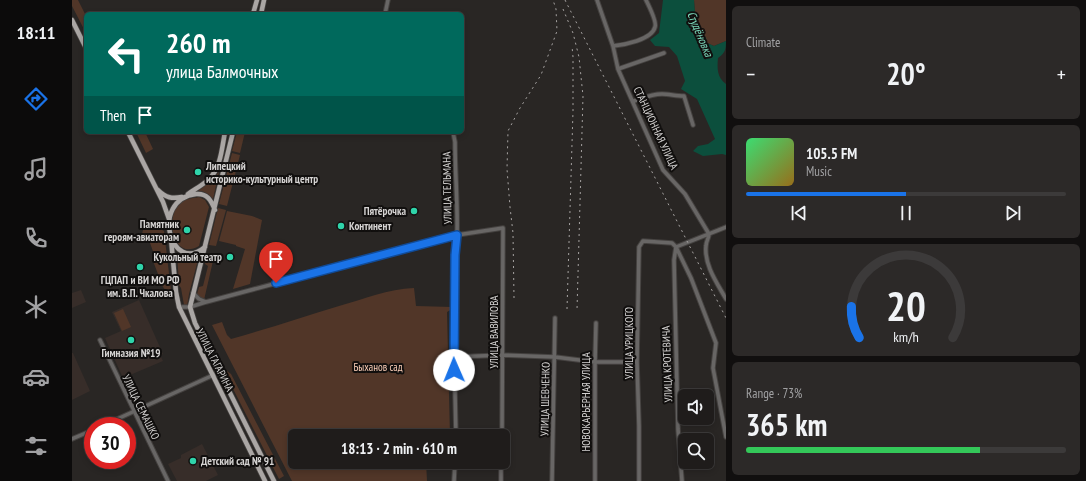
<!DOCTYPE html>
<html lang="en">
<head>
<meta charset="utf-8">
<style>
  :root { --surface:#1f1c1b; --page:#2c2928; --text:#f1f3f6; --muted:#a1a1a3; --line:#3c3a3a; --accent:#1a73e8 }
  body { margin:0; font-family:"PT Sans Narrow",sans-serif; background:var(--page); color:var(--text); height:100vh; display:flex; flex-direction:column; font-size:15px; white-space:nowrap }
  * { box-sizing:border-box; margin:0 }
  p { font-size:13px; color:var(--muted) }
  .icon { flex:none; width:22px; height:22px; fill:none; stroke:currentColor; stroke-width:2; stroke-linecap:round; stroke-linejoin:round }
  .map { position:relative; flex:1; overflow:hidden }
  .side { display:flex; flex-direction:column; gap:6px; padding:6px; background:#110f0f; width:360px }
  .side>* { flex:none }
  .hud { position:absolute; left:12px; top:12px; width:380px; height:122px; border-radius:6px; box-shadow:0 2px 6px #0003,0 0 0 1px var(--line); background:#00695c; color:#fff; overflow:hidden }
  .buttons { position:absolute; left:606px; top:389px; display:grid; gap:8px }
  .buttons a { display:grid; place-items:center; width:36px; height:36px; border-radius:6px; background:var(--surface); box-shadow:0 2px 6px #0003,0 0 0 1px var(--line); font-size:20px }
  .speed { position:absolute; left:12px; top:417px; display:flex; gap:8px; font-size:20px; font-weight:700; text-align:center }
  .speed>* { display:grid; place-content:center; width:52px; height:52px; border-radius:50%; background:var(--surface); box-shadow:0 2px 6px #0003,0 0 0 1px var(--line); line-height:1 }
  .speed .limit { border:6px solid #d22; background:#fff; color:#111 }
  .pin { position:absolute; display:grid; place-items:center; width:34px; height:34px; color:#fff; margin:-41px -17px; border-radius:50% 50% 50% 0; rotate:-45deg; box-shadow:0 0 4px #0007 }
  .pin .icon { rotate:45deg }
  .me { position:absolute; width:44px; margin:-22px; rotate:359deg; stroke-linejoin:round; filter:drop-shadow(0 0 3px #0008) }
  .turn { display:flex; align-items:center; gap:14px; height:84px; padding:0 16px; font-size:18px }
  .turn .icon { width:52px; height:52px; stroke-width:2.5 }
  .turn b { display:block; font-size:28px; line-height:34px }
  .then { display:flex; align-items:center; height:38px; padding:0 16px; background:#0003; gap:8px; font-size:15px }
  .big { font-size:30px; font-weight:700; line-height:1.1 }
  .side .tile { flex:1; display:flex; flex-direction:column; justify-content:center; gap:6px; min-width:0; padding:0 14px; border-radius:6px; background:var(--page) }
  .side .dial { align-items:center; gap:0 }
  .dial svg { height:104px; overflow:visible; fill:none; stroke:var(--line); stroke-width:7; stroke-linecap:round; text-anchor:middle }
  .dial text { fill:var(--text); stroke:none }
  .song { display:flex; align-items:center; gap:12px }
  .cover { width:48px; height:48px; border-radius:6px; background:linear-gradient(135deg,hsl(140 70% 55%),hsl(40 70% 35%)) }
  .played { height:4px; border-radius:2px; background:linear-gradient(90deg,var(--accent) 50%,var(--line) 50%) }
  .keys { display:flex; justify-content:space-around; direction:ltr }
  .heat { display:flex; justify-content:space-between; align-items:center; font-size:22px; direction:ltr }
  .charge { height:6px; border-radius:3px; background:linear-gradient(90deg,#34c759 73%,var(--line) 0) }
  .trip { position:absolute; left:216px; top:429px; width:222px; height:40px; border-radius:6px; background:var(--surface); box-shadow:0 2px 6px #0003,0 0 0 1px var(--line); font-weight:700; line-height:40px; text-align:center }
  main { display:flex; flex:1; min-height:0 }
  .tabs { display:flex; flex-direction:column; width:72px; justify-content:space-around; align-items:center; background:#0c0b0b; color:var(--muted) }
  .tabs .icon { width:28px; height:28px }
  .tabs .active { color:var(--accent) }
  .tabs b { font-size:18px; color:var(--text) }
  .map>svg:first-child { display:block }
  .built { fill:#372d29 }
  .green { fill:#513628 }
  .water { fill:#0c4f3d }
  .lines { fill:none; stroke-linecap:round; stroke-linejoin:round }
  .minor-casing { stroke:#454240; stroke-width:5.5 }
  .major-casing { stroke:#454240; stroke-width:6 }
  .minor { stroke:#686665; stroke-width:3.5 }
  .major { stroke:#aaa6a4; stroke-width:4.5 }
  .rail { stroke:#a6a3a2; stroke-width:1; stroke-dasharray:2 4; stroke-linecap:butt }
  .route-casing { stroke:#114b97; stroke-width:10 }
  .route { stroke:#1a73e8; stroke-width:7 }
  .poi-dot { fill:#2fd4aa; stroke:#110f0e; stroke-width:1.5 }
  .labels { text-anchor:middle; stroke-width:4; stroke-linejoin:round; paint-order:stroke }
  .street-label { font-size:11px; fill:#d5d3d2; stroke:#110f0e }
  .poi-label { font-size:11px; font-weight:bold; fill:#d5d3d2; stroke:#110f0e; text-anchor:start }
  .park-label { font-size:11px; fill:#fccfb8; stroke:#110f0e }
  .water-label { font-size:12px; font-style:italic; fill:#7bd8ba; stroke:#110f0e }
</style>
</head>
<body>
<main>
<nav class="tabs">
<b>18:11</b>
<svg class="icon active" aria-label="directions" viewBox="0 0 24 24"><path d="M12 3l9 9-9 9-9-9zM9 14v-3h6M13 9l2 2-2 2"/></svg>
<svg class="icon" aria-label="music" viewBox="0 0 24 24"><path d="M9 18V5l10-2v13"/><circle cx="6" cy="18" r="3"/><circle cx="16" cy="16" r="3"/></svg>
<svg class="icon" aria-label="phone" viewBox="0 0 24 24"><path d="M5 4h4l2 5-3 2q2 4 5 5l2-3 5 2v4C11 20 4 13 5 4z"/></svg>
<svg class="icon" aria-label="climate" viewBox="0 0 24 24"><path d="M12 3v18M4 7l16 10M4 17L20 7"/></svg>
<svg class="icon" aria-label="car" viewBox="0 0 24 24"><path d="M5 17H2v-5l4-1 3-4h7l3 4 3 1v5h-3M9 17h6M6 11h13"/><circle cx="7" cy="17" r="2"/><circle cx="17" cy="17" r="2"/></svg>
<svg class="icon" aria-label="filters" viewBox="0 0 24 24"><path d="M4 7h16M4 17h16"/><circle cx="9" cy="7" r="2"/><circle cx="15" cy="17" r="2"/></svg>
</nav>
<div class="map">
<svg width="654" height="481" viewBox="0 0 654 481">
  <rect width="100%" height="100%" fill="#292624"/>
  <!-- built -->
  <path class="built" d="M9,290L14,302L0,308V293Z
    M67,300L91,354L88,355L91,361L51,378L33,338L49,331L40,312Z
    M0,353H1L18,391L0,400Z
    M130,444L146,475L134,481H105L96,464L109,458V455Z"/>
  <!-- green -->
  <path class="green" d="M0,0H6L14,16V33L0,6Z
    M622,0H654V41L642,46L635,43L619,21L623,14Z
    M64,132H73L81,149L74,153Z
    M165,132H173L168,153L160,151Z
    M160,153L168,155L155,206L147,204Z
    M147,172L141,199C137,194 133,191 126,191L139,181Z
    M127,197L133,200L137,207L127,246C100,262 93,215 108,203C113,199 121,198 127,197Z
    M146,208L154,210L144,246L137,245Z
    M155,211L180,216L190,220L178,284L161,289L173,249L164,246V245L147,241Z
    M87,228L92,231L100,299L91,287L81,261L84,260L77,240L74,241L70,234L71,230Z
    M105,253C112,259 118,259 127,256L117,294L115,306L112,305L109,288L107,285Z
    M134,259L141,261L132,300L128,298L125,294L127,287L131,286L136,266L133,264Z
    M342,288L344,306L380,307V309L375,312L378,436H223V462H354L355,481H220L140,325L150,322L155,335L159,339C195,329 231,317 267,306C292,299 316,289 342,288Z
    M51,309L59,327L50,331L42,313Z
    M155,371L159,374L212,476L207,479L155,377Z"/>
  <!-- water -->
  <path class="water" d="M591,0H622L623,14L619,21L634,38L635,43L642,46L654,41C654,50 653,53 646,58C645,68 645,78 654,84V155L650,154L631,156L621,151L626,146L636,144L643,139L625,99L609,89L613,81L605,56L597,47L583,46L578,40L587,33Z"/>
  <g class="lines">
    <defs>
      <path id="minor" d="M525,0L541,46L546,69L591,170L613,194L637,234C637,238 634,241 634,246C632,265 645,283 654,299
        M313,14L316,0
        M541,46C551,45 580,40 583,27C585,22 577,6 574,0
        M546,69L592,53
        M562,101C571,98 580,94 590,94C597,94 604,96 612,96L621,125
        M381,132L383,142C383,173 386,205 385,236C382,303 382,369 384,436
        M604,247L602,260L606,429L610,481
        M604,247L654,227
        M121,293L127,299L134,302
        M107,307H118L134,302L385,235L431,228L430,436
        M28,340L96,481
        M382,357L431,355L483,357L523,362H565
        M30,426L148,372
        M0,439L21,430
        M382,481L383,462
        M429,481V462
        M480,481L483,318
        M523,481V362L524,323
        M567,481V426L565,362L567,247L571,241L600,243L604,247L619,278L644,343L641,368L654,437"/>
      <path id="major" d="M181,14L185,0
        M189,14L192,0
        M0,20L14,48
        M56,132L91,202L97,219
        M161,132L118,307L123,323L202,481
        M86,190C94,198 100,199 110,197
        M116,194C123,189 131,185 137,179C149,168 150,147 153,132
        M99,239L104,292L107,307L193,481
        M133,247C99,276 77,200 124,194C135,193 139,200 143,210"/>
    </defs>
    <!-- minor casing -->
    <use href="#minor" class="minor-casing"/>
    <!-- major casing -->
    <use href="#major" class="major-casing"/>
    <!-- minor -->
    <use href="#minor" class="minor"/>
    <!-- major -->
    <use href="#major" class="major"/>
    <!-- rail -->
    <path class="rail" d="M493,0L654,318
      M491,9L501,33L507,57L511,96L505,310
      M442,298L441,233L438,207L435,169L436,131L448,108L469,75L485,31L484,9L481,0
      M495,309L501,111V57L500,46"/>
  </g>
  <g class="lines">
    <defs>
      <path id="route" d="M204,283L385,235L383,255L382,370"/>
    </defs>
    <!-- route casing -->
    <use href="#route" class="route-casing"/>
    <!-- route -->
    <use href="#route" class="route"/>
  </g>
  <!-- markers -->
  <g class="poi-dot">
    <circle cx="126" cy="172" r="4"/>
    <circle cx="342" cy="211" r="4"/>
    <circle cx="269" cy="226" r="4"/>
    <circle cx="115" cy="230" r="4"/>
    <circle cx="158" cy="257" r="4"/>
    <circle cx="68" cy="267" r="4"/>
    <circle cx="59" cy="340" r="4"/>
    <circle cx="121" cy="461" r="4"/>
  </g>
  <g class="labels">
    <!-- street labels -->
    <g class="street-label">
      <text transform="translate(584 128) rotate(65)" y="4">СТАНЦИОННАЯ УЛИЦА</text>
      <text transform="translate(375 188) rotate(-91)" y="4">УЛИЦА ТЕЛЬМАНА</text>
      <text transform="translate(422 332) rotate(-90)" y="4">УЛИЦА ВАВИЛОВА</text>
      <text transform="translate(557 343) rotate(-90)" y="4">УЛИЦА УРИЦКОГО</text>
      <text transform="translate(143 360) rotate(63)" y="4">УЛИЦА ГАГАРИНА</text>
      <text transform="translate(595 364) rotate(-92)" y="4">УЛИЦА КРОТЕВИЧА</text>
      <text transform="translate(473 399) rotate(-89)" y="4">УЛИЦА ШЕВЧЕНКО</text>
      <text transform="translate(514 402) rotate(-90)" y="4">НОВОКАРЬЕРНАЯ УЛИЦА</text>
      <text transform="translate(69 407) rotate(64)" y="4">УЛИЦА СЕМАШКО</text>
    </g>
    <!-- poi labels -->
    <g class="poi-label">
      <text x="134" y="170">Липецкий<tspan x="134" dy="13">историко-культурный центр</tspan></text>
      <text x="334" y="215" text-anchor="end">Пятёрочка</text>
      <text x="107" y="228" text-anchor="end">Памятник<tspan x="107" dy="13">героям-авиаторам</tspan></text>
      <text x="277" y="230">Континент</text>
      <text x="150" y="261" text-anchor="end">Кукольный театр</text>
      <text x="68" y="284" text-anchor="middle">ГЦПАП и ВИ МО РФ<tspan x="68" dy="13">им. В.П. Чкалова</tspan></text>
      <text x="59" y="357" text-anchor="middle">Гимназия №19</text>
      <text x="129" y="465">Детский сад № 91</text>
    </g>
    <!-- park labels -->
    <g class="park-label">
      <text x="306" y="371">Быханов сад</text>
    </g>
    <!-- water labels -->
    <g class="water-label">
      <text transform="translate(628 34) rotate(67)" y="4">Студёновка</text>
    </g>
  </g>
</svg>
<div class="buttons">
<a><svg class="icon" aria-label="sound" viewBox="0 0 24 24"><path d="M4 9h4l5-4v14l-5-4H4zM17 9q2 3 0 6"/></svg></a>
<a><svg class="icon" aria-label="search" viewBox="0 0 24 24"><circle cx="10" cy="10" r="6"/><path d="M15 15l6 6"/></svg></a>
</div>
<div class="speed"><div class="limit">30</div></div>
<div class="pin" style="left:204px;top:283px;background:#d93025"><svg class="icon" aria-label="arrive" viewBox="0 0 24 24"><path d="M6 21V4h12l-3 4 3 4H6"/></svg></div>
<svg class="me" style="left:382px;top:370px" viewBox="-20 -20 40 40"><circle r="19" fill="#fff"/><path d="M0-13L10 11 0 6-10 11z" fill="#1a73e8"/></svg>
<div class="trip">18:13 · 2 min · 610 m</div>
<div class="hud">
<div class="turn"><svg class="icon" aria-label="left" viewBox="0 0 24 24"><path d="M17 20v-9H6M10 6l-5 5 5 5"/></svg><div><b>260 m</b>улица Балмочных</div></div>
<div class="then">Then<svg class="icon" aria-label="arrive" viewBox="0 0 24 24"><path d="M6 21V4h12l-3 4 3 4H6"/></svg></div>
</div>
</div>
<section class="side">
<div class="tile"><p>Climate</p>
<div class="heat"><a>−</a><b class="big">20°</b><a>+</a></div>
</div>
<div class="tile">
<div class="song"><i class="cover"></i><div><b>105.5 FM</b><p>Music</p></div></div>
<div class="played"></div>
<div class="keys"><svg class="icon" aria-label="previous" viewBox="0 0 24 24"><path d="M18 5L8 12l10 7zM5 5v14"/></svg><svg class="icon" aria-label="pause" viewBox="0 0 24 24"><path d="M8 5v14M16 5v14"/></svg><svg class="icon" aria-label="next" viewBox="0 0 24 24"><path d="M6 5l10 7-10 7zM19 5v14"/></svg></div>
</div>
<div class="tile dial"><svg viewBox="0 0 100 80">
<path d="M14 69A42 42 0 1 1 86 69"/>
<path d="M14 69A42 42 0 0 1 8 45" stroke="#1a73e8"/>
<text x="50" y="56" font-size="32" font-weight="700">20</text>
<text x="50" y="72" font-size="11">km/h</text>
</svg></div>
<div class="tile"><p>Range · 73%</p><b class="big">365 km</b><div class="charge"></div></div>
</section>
</main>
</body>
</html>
